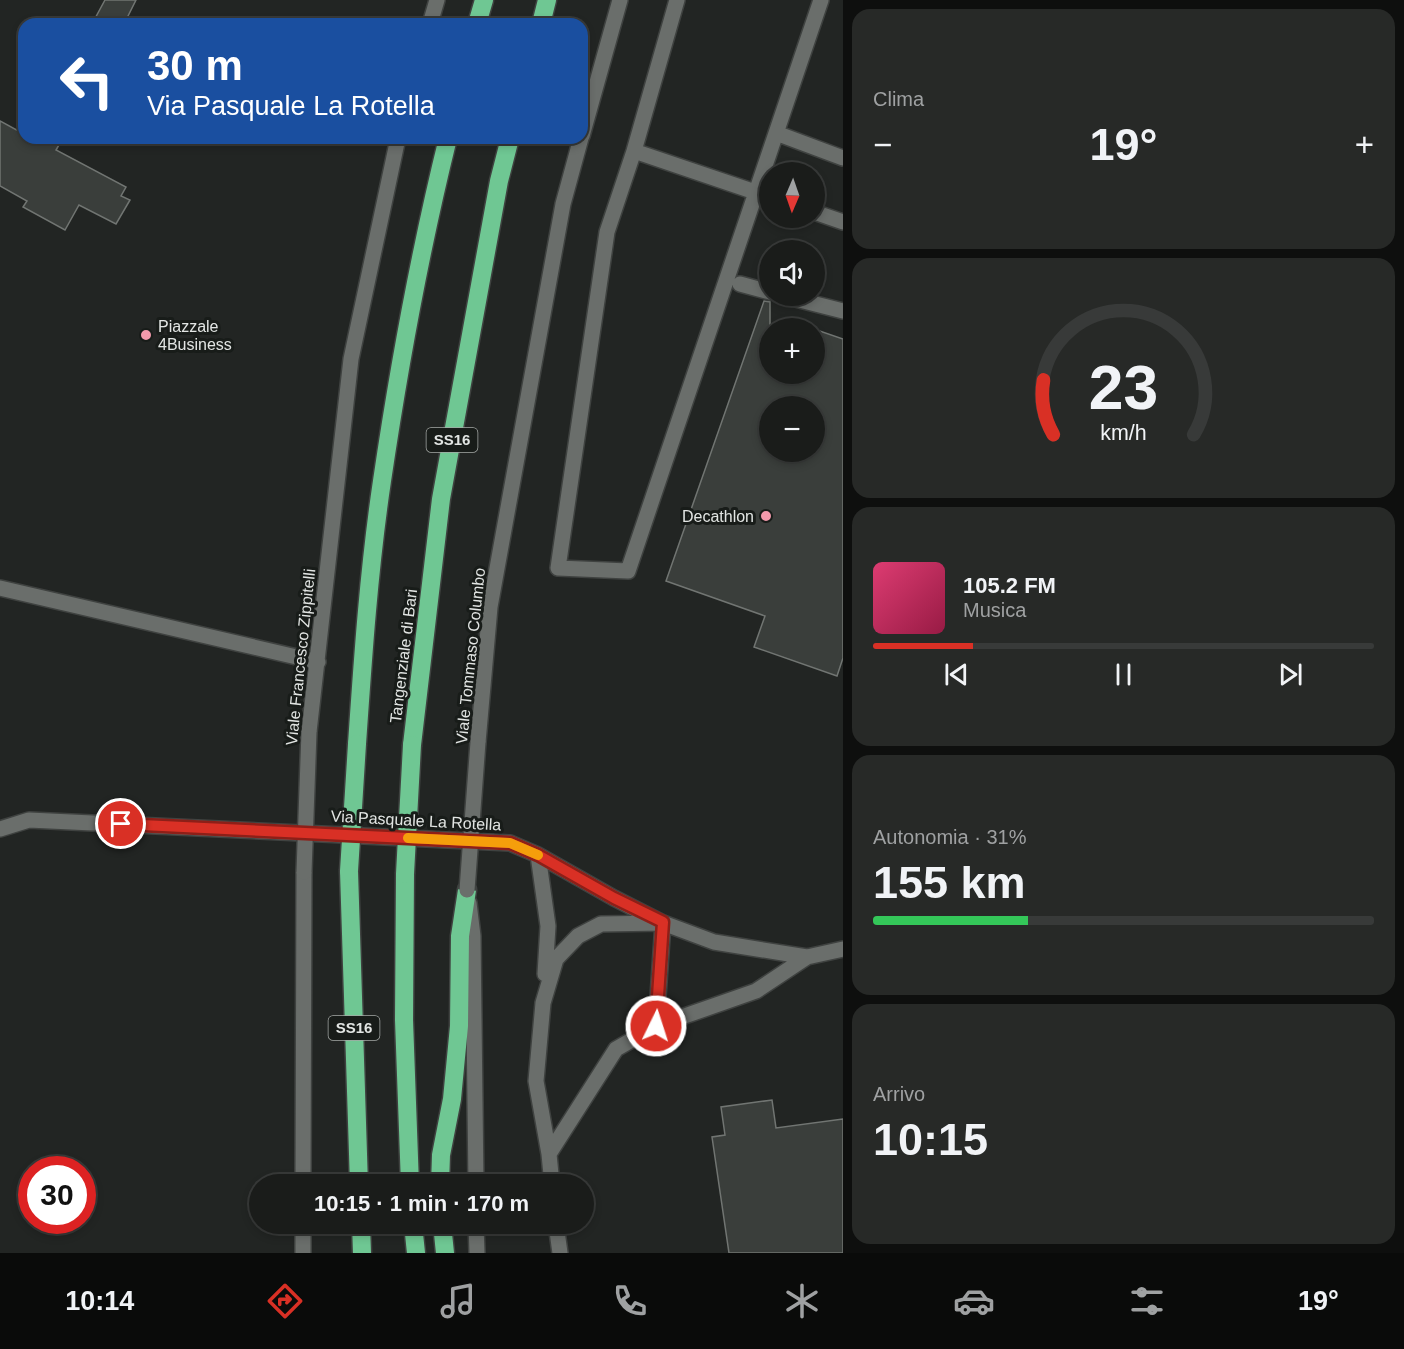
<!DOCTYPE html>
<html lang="it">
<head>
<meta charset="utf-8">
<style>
  :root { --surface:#1a1c1a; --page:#272927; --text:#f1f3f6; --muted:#9fa1a2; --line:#383a39; --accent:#d93025 }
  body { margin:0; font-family:Arial,sans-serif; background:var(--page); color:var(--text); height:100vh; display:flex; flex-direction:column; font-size:22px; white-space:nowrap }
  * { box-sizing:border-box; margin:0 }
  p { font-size:20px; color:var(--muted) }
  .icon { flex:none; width:33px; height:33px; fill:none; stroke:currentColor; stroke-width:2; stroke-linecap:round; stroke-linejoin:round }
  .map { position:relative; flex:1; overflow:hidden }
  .panel { display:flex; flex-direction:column; gap:9px; padding:9px; background:#0e0f0e; width:561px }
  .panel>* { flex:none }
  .banner { position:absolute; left:18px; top:18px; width:570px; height:126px; border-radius:18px; box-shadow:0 3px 9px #0003,0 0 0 2px var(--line); background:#1a4fa0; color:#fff; overflow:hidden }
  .needle { width:39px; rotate:182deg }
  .buttons { position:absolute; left:759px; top:162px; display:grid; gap:12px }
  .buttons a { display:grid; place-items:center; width:66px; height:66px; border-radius:50%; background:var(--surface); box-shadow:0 3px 9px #0003,0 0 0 2px var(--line); font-size:30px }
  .speed { position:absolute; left:18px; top:1156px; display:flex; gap:12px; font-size:30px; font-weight:700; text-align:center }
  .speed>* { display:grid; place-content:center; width:78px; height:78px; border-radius:50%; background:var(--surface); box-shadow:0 3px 9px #0003,0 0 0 2px var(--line); line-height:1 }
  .speed .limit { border:9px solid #d22; background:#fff; color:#111 }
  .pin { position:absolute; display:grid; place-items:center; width:51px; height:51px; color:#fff; margin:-26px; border:3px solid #fff; border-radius:50%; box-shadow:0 2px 6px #0007 }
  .me { position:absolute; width:66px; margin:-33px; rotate:4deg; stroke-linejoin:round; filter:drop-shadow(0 0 4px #0008) }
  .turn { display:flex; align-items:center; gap:21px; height:126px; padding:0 30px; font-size:27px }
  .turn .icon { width:78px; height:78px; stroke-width:2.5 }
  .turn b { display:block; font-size:42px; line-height:51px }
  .big { font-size:45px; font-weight:700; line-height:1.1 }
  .panel .tile { flex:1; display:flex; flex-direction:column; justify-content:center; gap:9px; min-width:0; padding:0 21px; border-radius:18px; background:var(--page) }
  .panel .dial { align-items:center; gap:0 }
  .dial svg { height:156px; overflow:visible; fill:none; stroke:var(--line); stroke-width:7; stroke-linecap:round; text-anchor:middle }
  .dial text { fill:var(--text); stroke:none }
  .song { display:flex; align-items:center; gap:18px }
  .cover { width:72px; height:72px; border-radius:9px; background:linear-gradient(135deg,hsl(340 70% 55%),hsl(340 70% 35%)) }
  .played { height:6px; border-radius:3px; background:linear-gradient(90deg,var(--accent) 20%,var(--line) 20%) }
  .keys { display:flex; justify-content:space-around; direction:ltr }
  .heat { display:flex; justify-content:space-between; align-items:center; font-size:33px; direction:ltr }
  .charge { height:9px; border-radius:4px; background:linear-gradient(90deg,#34c759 31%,var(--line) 0) }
  .trip { position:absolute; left:249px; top:1174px; width:345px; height:60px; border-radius:30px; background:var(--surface); box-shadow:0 3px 9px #0003,0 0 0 2px var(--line); font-weight:700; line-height:60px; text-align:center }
  .menu { display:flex; height:96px; justify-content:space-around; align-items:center; background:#0a0b0a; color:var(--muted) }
  .menu .icon { width:42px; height:42px }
  .menu .active { color:var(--accent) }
  .menu b { font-size:27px; color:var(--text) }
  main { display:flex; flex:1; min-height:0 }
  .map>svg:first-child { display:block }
  .building { fill:#3a3e3b; stroke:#717572; stroke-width:1.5; fill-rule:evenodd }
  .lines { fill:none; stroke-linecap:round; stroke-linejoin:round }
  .minor-casing { stroke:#3f4240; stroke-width:18 }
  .highway-casing { stroke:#3f4240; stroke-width:21 }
  .minor { stroke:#6a6e6b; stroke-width:15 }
  .highway { stroke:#6fc793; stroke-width:18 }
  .minor-bridge-casing { stroke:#3f4240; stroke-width:18; stroke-linecap:butt }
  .highway-bridge-casing { stroke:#3f4240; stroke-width:21; stroke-linecap:butt }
  .minor-bridge { stroke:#6a6e6b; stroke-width:15 }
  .highway-bridge { stroke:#6fc793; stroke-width:18 }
  .route-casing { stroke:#8d1f18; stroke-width:15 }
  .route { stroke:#d93025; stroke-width:10 }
  .slow { stroke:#f59e0b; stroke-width:10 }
  .poi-dot { fill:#f39aac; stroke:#181c19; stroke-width:2 }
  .labels { text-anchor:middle; stroke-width:6; stroke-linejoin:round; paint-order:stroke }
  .shield { fill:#181c19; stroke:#a5a9a6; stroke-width:1.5 }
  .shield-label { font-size:15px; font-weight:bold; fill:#e2e5e3 }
  .poi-label { font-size:16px; fill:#e2e5e3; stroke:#181c19; text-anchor:start }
  .street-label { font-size:16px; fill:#e2e5e3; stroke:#181c19 }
</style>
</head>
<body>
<main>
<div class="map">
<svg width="843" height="1253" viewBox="0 0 843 1253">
  <rect width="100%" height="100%" fill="#222523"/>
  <!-- building -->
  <path class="building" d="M105,0H136L124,24H92Z
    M0,121L24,134V138H63L56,150L126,187L121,196L130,200L116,224L79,205L65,230L23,207L27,201L0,186Z
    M764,301L770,302V374H814V329L843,339V658L837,676L754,647L765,616L666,581ZM770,406H814V452H770Z
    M772,1100L776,1128L843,1119V1253H729L712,1137L725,1135L721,1107Z"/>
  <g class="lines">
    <defs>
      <path id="minor" d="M677,0L634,151L607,232L558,568L628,571L821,0
        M430,24L437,0
        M776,133L843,158
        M582,136L620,0
        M634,151L770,197
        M814,212L843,222
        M740,284L770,292
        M784,296L843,311
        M0,588L318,662
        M309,732L351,359L398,138
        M478,742L490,607L563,204L581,138
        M0,829L29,820L510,843L538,855L614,898L663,923L714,942L807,957L843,949
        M538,855L548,926L545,974
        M469,903L473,936L476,1185
        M549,1154L616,1049L656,1026L756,991L807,957
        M303,1185L304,872
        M552,1185L549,1154L536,1081L543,1003L556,959L578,936L601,924L663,923L656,1026
        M476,1224L477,1253
        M556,1224L560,1253
        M303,1253V1224"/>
      <path id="highway" d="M477,24L484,0
        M541,24L547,0
        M357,744C363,656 369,568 382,481C399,366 420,251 448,138
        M412,745L441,499L499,181L510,138
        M349,871L359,1185
        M405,874L404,1020L410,1185
        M440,1185L441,1155L452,1099L459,1026L460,936L467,890
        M361,1224L362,1253
        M413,1224L416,1253
        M442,1224L445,1253"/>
    </defs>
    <!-- minor casing -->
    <use href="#minor" class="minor-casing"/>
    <!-- highway casing -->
    <use href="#highway" class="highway-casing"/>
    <!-- minor -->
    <use href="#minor" class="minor"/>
    <!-- highway -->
    <use href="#highway" class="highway"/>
    <defs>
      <path id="minor-bridge" d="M304,872L309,732
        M467,890L478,742"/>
      <path id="highway-bridge" d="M349,871L357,744
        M405,874L412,745"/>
    </defs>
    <!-- minor-bridge casing -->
    <use href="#minor-bridge" class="minor-bridge-casing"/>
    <!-- highway-bridge casing -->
    <use href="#highway-bridge" class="highway-bridge-casing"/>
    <!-- minor-bridge -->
    <use href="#minor-bridge" class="minor-bridge"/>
    <!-- highway-bridge -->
    <use href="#highway-bridge" class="highway-bridge"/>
  </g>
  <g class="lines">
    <defs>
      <path id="route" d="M121,824L510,843L538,855L614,898L663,922L656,1026"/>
    </defs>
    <!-- route casing -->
    <use href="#route" class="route-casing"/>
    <!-- route -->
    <use href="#route" class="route"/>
    <!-- slow -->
    <path class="slow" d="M408,838L510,843L538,855"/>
  </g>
  <!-- markers -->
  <g class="poi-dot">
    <circle cx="146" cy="335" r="6"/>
    <circle cx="766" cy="516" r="6"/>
  </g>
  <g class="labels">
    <!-- shield labels -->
    <g class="shield">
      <rect x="426.5" y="428" width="51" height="24" rx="4.5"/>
      <rect x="328.5" y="1016" width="51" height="24" rx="4.5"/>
    </g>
    <g class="shield-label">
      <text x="452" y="445">SS16</text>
      <text x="354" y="1033">SS16</text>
    </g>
    <!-- poi labels -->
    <g class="poi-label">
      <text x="158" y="332">Piazzale<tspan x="158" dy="18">4Business</tspan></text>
      <text x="754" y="522" text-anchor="end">Decathlon</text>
    </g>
    <!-- street labels -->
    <g class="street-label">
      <text transform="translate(403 656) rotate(-83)" y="6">Tangenziale di Bari</text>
      <text transform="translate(470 656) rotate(-84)" y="6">Viale Tommaso Columbo</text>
      <text transform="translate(300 657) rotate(-84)" y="6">Viale Francesco Zippitelli</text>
      <text transform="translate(416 820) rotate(3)" y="6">Via Pasquale La Rotella</text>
    </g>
  </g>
</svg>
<div class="buttons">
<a><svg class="needle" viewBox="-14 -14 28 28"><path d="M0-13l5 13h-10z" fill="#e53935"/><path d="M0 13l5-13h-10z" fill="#9fa1a2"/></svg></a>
<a><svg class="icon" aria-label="sound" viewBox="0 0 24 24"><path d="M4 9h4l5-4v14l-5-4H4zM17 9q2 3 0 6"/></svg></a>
<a>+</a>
<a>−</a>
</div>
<div class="speed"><div class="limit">30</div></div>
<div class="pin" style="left:121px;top:824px;background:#d93025"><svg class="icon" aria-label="arrive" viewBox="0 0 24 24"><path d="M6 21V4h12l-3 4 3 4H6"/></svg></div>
<svg class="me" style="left:656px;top:1026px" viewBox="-20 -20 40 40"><circle r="17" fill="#d93025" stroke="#fff" stroke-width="3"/><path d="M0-11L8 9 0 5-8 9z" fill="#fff"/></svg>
<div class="trip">10:15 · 1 min · 170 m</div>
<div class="banner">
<div class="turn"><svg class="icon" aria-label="left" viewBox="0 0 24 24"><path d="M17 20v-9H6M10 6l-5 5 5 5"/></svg><div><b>30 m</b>Via Pasquale La Rotella</div></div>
</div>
</div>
<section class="panel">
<div class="tile"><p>Clima</p>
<div class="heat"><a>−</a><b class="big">19°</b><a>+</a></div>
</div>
<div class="tile dial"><svg viewBox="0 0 100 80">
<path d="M14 69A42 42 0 1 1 86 69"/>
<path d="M14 69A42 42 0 0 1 9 41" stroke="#d93025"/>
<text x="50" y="56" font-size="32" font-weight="700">23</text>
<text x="50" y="72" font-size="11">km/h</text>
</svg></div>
<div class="tile">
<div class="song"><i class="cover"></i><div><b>105.2 FM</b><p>Musica</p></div></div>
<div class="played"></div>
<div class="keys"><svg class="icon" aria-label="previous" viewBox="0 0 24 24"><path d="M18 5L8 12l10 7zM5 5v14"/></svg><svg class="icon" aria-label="pause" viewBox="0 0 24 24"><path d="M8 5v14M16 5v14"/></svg><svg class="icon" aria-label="next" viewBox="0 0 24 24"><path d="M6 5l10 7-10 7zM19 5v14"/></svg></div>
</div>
<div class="tile"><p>Autonomia · 31%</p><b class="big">155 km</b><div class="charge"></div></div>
<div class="tile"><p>Arrivo</p><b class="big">10:15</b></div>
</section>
</main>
<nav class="menu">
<b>10:14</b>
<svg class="icon active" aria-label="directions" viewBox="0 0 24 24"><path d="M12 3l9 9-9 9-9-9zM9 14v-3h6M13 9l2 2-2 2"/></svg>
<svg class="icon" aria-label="music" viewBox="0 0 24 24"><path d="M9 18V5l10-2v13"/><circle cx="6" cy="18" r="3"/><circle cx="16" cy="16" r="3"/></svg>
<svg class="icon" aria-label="phone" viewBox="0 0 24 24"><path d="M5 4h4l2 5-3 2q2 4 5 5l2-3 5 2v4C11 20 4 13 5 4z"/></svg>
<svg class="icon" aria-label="climate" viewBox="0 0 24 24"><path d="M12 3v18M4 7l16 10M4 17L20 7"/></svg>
<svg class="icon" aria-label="car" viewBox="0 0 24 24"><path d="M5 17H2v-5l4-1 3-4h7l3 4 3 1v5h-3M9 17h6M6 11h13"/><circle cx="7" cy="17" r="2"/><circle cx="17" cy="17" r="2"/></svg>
<svg class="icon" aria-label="filters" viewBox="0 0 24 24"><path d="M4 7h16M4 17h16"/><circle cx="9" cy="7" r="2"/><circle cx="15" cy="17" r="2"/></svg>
<b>19°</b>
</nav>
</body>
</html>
